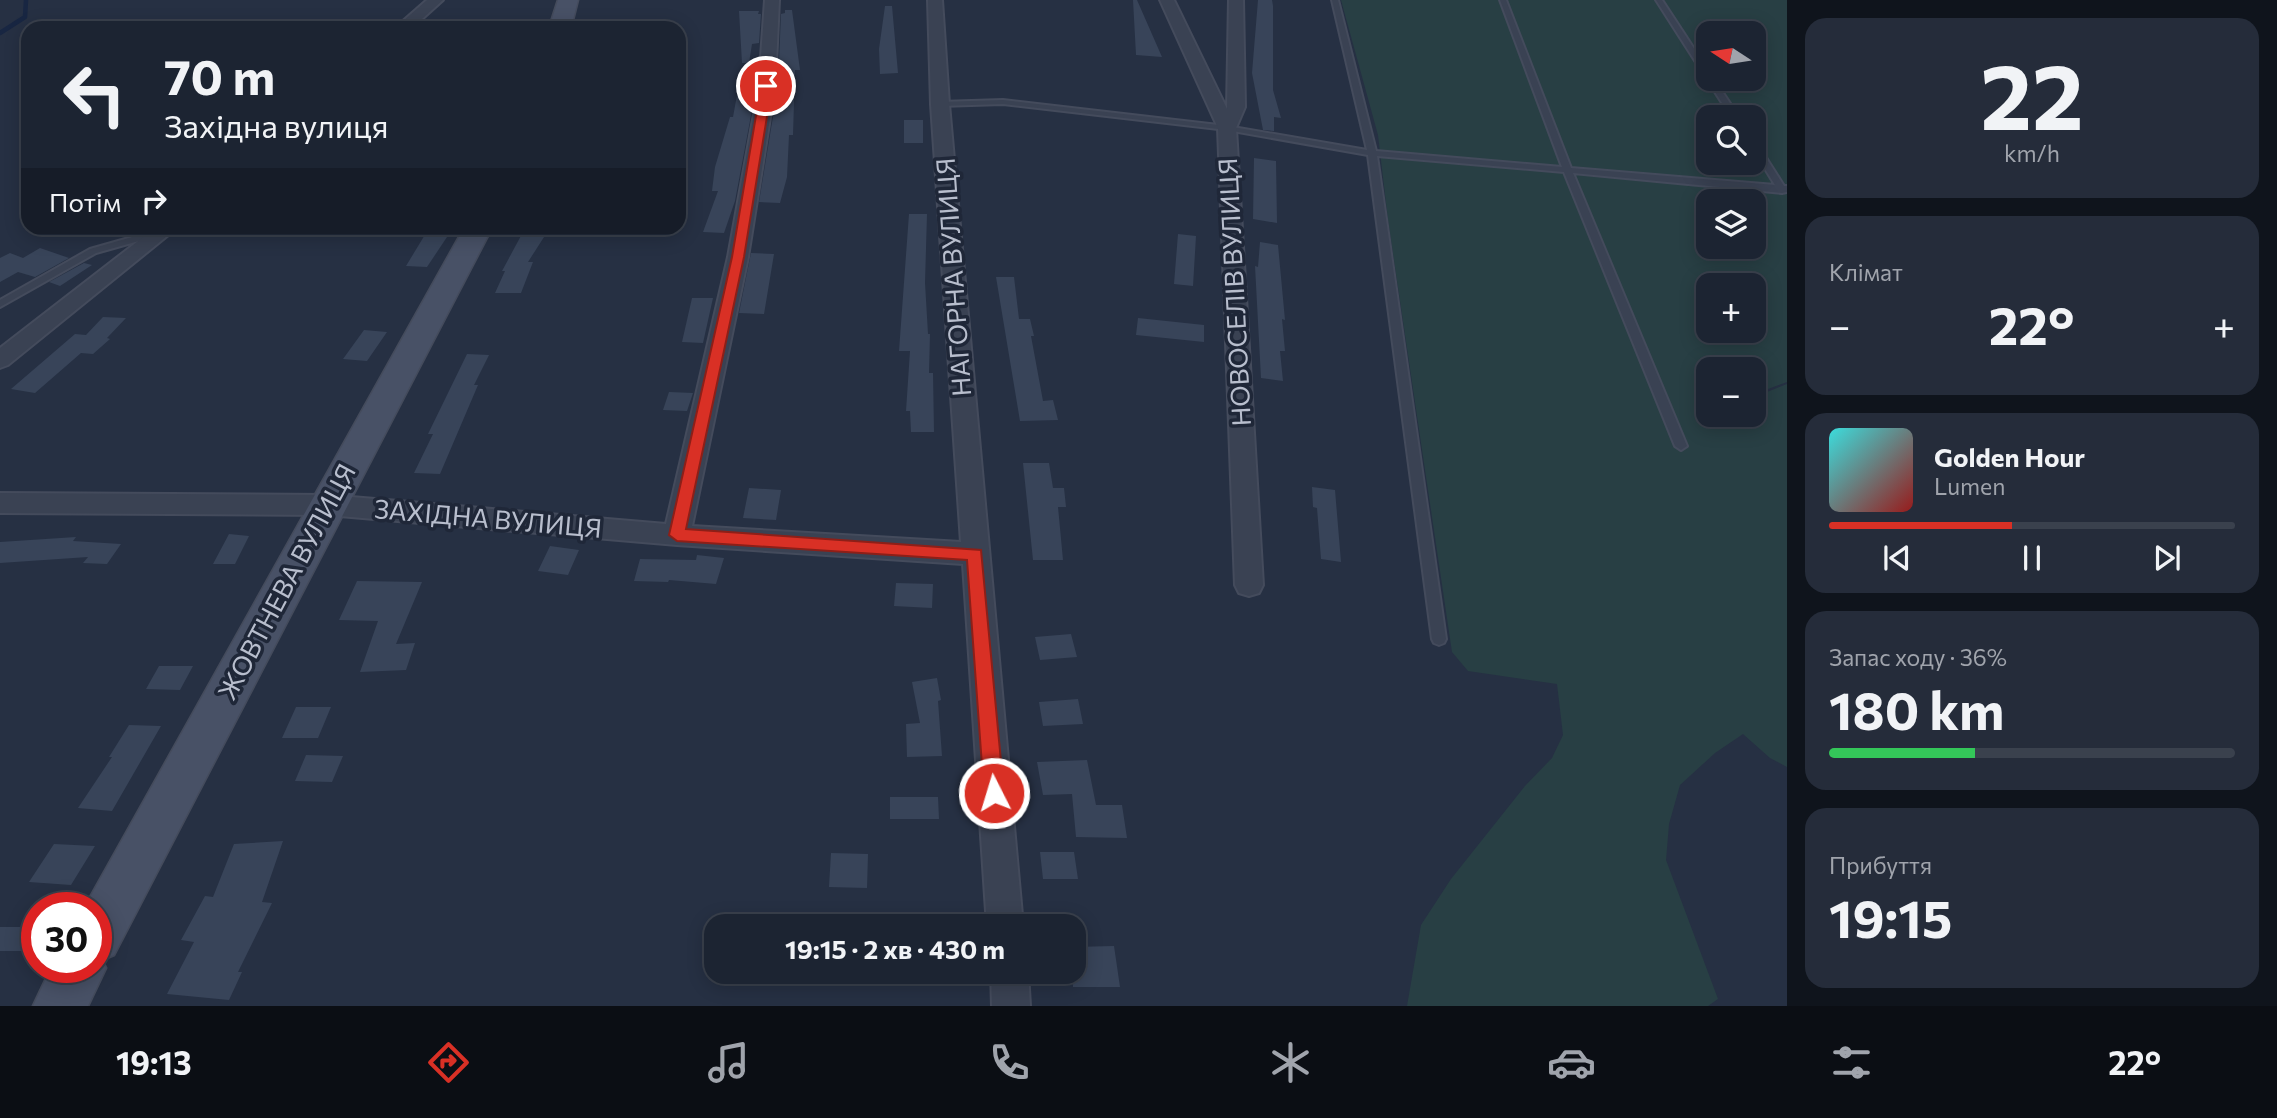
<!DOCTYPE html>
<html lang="uk">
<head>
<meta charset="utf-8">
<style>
  :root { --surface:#1c2432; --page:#252c3a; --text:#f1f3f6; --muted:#a0a4ac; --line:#3a414d; --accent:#d93025 }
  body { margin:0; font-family:Commissioner,sans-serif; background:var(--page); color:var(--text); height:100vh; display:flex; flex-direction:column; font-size:26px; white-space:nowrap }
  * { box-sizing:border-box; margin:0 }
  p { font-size:23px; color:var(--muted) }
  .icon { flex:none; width:38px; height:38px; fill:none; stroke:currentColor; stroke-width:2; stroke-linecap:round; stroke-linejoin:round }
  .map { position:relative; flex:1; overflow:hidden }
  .details { display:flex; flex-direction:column; gap:18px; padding:18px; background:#0f141c; width:490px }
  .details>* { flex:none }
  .top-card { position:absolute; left:21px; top:21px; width:665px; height:214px; border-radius:21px; box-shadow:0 4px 18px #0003,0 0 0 2px var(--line); background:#1c2432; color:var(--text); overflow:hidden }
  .needle { width:46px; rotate:282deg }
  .fabs { position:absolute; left:1696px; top:21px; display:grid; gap:14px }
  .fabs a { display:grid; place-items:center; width:70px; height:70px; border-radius:14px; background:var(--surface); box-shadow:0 4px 18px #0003,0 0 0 2px var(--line); font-size:35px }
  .speed { position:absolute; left:21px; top:892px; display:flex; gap:14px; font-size:35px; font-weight:700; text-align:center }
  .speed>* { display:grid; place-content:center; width:91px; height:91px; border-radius:50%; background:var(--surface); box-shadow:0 4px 18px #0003,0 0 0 2px var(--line); line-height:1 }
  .speed .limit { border:10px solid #d22; background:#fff; color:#111 }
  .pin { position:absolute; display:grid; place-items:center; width:60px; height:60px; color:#fff; margin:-30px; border:4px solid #fff; border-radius:50%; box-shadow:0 2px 7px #0007 }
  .me { position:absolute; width:77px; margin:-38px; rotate:355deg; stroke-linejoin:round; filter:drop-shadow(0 0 5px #0008) }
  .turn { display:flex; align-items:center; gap:24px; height:147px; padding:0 28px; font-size:32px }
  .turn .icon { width:91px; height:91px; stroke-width:2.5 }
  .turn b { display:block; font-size:49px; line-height:60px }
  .then { display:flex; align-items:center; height:66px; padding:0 28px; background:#0003; gap:14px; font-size:26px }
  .big { font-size:52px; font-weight:700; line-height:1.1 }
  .details .card { flex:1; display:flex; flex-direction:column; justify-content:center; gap:10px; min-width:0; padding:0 24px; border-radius:21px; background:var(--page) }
  .details .dial { align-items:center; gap:0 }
  .dial b { font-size:91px; line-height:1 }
  .song { display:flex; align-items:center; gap:21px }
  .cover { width:84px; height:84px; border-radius:10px; background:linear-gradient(135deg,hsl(180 70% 55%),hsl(0 70% 35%)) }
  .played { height:7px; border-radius:4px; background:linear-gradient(90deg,var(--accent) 45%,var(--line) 45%) }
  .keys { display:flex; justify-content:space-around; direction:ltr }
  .heat { display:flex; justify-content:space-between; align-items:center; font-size:38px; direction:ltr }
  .charge { height:10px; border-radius:5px; background:linear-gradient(90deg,#34c759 36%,var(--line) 0) }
  .trip { position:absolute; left:704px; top:914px; width:382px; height:70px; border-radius:21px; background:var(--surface); box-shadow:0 4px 18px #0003,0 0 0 2px var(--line); font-weight:700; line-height:70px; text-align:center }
  .menu { display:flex; height:112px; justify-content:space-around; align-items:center; background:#0b0e14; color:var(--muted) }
  .menu .icon { width:49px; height:49px }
  .menu .selected { color:var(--accent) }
  .menu b { font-size:32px; color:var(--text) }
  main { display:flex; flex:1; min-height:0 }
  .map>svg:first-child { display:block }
  .green { fill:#283f44; fill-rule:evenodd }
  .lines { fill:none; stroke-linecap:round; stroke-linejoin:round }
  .stream { stroke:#182642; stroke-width:4.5 }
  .building { fill:#384459 }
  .lane-casing { stroke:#444b5c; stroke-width:4 }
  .street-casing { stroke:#444b5c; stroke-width:4 }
  .secondary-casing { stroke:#444b5c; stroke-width:3 }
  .lane { fill:#3a4253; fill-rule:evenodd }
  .street { fill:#3a4253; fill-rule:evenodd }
  .secondary { fill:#485166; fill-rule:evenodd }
  .route { fill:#d93025; stroke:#8d1f18; stroke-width:2 }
  .labels { text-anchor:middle; stroke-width:7; stroke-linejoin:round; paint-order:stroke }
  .street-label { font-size:26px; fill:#b8becd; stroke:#1f2738 }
</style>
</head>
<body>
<main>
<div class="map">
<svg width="1787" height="1006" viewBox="0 0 1787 1006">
  <rect width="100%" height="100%" fill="#263043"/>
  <!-- green -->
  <path class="green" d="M1341,0H1787V382L1768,389L1762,394L1787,384V767L1770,758L1743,734L1715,753L1680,785L1669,824L1666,860L1718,999L1708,1006H1407L1421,925L1451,879L1525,786L1552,758L1563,735L1557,684L1468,671L1452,652L1388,220L1378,135ZM1708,33H1754V79H1708ZM1708,117H1754V163H1708ZM1708,201H1754V247H1708ZM1708,285H1754V331H1708ZM1708,369H1754V415H1708Z"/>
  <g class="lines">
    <!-- stream -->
    <path class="stream" d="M0,33L25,17L26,0"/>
  </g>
  <!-- building -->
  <path class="building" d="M1133,0H1137L1162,57L1136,55Z
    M1258,0H1272L1273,6V90L1281,118L1274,117V131L1263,130L1252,73Z
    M885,6H892L898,73L880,74L879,49Z
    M785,10H792L800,70H795L793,135H789L787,177L780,203L759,202L778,86L781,14L785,13Z
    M739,11H759L758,14H761L759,43L752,44L749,63H742Z
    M755,94L735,201L724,233L703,232L718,191H712L715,167L730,117H733L737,95Z
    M904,120H923V143H904Z
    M1254,158L1276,161L1277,223L1253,219Z
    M909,214H927L925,283L928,334H930L929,373H933L934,432H911L910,411H906L910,351H899Z
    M523,232L546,234L528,262H533L521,293H495L505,271H502Z
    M426,233L449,234L427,267L406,266Z
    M1178,234L1196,236L1193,286L1174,284Z
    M1260,242L1278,245L1285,320L1282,319L1285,351H1280L1283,381L1261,378L1255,266L1258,267Z
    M40,248L69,258L35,277L18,272L0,282V258L10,253L23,258Z
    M751,253L774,254L764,314L739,313Z
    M84,263L92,265L60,286L49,282Z
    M996,277H1014L1019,319H1030L1034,336H1031L1043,401L1053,400L1058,420L1020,421Z
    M692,298H713L703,343L682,342Z
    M103,317L126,318L107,338L110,339L93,354L81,353L35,393L11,389L75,334L86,335Z
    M1138,318L1204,325V342L1136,335Z
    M364,330L387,332L367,361L343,359Z
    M467,354L489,355L474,385H478L440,474L414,473L433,434H428Z
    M669,392L693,393L687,411L663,410Z
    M1023,463H1049L1053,488H1064L1066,507H1058L1063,560H1033Z
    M1312,487L1335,490L1341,562L1321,559L1317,508L1313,507Z
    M749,488L781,490L776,520L743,518Z
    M229,534L249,536L235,564H213Z
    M76,537L73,541L121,544L107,564L83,563L88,557L0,563V542Z
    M550,546L579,550L568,575L538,571Z
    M697,555L724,558L716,584L669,580L668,582L634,581L640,559L696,560Z
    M357,581L422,582L396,644L415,643L406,670L360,672L378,621L339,620Z
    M896,583L933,584L932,608L894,606Z
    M1071,634L1077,657L1040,660L1035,637Z
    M159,666H193L180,690L146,689Z
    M937,678L941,700L938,701L942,756L907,757L906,724L920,723L912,682Z
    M1078,699L1083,724L1043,726L1039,702Z
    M296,707H331L318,738H282Z
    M129,725L161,726L112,811L78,808L112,757H109Z
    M306,755L343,756L332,782L295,781Z
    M1087,760L1096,805H1122L1127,838L1076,837L1072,794L1043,795L1037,762Z
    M890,797H938L939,819H890Z
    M283,841L262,902L272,903L238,972H242L229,1000L167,994L194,942L181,940L205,896L213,897L234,844Z
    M54,844L95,846L71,885L29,882Z
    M1040,852H1074L1078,879H1043Z
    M831,853L868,854L867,888L829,887Z
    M0,927H35L22,951H0Z
    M1114,946L1120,987H1073V947Z"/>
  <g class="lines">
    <defs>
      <path id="lane" d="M1332,0H1338L1376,151L1562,167L1500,0H1506L1571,168L1775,185L1754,151V142L1758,145L1784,186H1787V192L1782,193L1573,173L1687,446L1681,450L1675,446L1564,172L1377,156L1446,639L1444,643L1439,645L1434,643L1432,639L1368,155L1227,130L1003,104L940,106L936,104L940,102L1003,100L1227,126L1367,150Z
        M1656,0H1662L1708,70V79H1714L1739,117H1731Z
        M157,230L162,233L160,235L96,253L0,307V300L90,249Z"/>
      <path id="street" d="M427,0H443L412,28H395Z
        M765,0H779L775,86L748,257L692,526L961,542L931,104L928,0H942L949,104L1023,926H987L963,564L677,545L328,515L0,513V493L328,495L666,524L728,257L759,86Z
        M1160,0H1174L1227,109L1229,0H1243L1245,107L1236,128L1263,585L1259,593L1249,596L1239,593L1235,585L1218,128Z
        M155,228H177L8,365L0,368V348Z
        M991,971H1028L1030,1006H992Z"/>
      <path id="secondary" d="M558,0H578L571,28H549Z
        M464,228H492L114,955L102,960L106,968L88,1006H33L51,968H96V908H84Z"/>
    </defs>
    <!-- lane casing -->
    <use href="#lane" class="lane-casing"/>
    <!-- street casing -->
    <use href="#street" class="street-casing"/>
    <!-- secondary casing -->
    <use href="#secondary" class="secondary-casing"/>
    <!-- lane -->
    <use href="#lane" class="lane"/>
    <!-- street -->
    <use href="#street" class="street"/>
    <!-- secondary -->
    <use href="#secondary" class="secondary"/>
  </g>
  <!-- route -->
  <path class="route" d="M766,83L772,86L744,257L686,529L981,550L1004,793L1001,800L994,803L987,800L984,793L967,560L677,541L669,535L732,257L761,86Z"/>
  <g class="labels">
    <!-- street labels -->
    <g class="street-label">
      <text transform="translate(954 277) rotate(-94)" y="9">НАГОРНА ВУЛИЦЯ</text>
      <text transform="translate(1235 292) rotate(-93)" y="9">НОВОСЕЛІВ ВУЛИЦЯ</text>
      <text transform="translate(488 519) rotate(5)" y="9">ЗАХІДНА ВУЛИЦЯ</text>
      <text transform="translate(287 582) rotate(-62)" y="9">ЖОВТНЕВА ВУЛИЦЯ</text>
    </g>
  </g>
</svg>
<div class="fabs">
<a><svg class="needle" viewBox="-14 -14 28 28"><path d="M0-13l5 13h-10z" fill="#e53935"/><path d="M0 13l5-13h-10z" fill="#a0a4ac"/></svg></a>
<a><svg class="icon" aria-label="search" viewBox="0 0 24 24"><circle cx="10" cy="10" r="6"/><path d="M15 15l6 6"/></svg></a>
<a><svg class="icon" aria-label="layers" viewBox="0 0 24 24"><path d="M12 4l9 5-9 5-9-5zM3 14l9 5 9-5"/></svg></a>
<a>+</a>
<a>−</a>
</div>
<div class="speed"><div class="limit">30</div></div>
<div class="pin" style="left:766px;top:86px;background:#d93025"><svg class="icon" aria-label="arrive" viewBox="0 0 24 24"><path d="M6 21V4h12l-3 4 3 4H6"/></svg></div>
<svg class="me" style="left:994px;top:793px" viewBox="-20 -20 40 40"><circle r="17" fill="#d93025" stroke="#fff" stroke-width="3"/><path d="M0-11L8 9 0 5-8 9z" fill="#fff"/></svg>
<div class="trip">19:15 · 2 хв · 430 m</div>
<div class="top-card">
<div class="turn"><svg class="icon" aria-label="left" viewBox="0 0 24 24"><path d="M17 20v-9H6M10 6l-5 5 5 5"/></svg><div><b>70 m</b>Західна вулиця</div></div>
<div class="then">Потім<svg class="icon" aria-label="right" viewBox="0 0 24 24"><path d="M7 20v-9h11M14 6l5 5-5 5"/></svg></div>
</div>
</div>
<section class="details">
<div class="card dial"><b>22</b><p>km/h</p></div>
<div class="card"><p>Клімат</p>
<div class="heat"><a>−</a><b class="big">22°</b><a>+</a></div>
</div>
<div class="card">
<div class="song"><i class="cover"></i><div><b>Golden Hour</b><p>Lumen</p></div></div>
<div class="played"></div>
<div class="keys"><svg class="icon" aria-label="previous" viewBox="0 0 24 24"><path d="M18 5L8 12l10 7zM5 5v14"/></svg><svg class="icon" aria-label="pause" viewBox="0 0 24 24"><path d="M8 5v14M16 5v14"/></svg><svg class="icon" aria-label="next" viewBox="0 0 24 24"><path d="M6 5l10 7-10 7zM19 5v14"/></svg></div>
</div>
<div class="card"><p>Запас ходу · 36%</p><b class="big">180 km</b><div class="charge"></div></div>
<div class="card"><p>Прибуття</p><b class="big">19:15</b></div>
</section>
</main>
<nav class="menu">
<b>19:13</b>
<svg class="icon selected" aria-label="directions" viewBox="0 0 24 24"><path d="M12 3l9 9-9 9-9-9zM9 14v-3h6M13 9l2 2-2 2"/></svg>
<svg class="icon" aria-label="music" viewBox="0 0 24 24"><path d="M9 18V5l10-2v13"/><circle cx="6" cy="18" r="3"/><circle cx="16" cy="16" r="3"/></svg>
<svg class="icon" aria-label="phone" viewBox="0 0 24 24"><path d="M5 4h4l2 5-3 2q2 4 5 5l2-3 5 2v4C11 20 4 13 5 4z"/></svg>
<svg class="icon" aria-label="climate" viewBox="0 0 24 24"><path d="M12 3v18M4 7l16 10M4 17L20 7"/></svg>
<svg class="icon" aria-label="car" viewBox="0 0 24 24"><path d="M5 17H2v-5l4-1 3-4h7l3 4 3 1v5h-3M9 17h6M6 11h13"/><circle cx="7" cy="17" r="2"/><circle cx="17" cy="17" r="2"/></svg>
<svg class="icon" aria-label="filters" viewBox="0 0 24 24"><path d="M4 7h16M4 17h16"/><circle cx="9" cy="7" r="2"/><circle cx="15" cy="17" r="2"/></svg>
<b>22°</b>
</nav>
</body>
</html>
